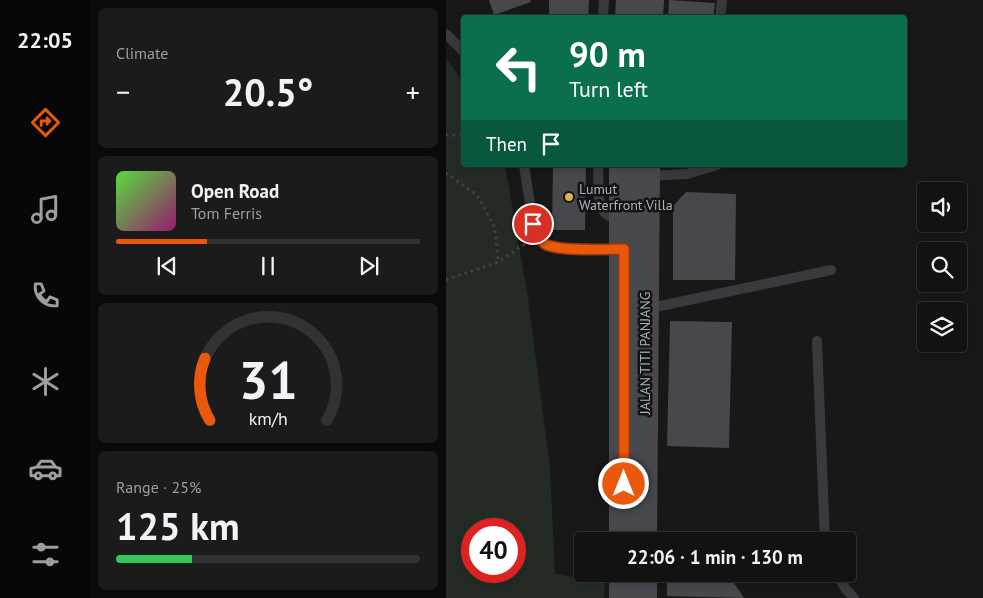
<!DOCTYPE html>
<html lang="en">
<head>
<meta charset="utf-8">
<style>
  :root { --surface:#121213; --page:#1b1b1c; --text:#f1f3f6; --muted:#9c9ea0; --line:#313233; --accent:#ea580c }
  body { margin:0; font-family:"PT Sans",sans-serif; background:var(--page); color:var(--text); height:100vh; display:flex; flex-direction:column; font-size:19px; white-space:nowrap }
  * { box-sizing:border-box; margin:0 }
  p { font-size:16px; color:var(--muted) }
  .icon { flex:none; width:28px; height:28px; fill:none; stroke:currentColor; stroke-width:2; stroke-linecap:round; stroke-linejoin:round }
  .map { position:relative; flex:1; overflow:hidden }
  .drawer { display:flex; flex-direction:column; gap:8px; padding:8px; background:#0a0a0a; width:356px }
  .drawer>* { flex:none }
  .guide { position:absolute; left:15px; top:15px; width:446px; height:152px; border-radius:5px; box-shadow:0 2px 8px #0003,0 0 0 1px var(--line); background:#0b6e4f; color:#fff; overflow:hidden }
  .buttons { position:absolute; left:471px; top:182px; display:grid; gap:10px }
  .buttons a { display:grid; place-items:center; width:50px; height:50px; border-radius:5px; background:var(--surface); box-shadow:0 2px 8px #0003,0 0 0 1px var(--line); font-size:25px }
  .speed { position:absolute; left:15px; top:518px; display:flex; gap:10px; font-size:25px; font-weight:700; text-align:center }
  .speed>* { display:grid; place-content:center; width:65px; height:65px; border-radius:50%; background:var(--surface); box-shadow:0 2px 8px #0003,0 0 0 1px var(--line); line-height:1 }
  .speed .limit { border:8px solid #d22; background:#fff; color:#111 }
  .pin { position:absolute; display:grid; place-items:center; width:42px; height:42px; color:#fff; margin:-21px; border:2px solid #fff; border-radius:50%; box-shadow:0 1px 5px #0007 }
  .me { position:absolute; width:55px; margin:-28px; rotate:0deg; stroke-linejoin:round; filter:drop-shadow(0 0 4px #0008) }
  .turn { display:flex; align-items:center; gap:18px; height:105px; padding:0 25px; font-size:22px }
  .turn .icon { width:65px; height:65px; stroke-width:2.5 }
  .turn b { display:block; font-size:35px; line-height:42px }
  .then { display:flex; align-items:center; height:48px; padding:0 25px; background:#0003; gap:10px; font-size:19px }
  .big { font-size:38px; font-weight:800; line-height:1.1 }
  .drawer .card { flex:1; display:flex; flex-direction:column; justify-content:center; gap:8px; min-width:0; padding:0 18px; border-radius:8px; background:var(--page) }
  .drawer .dial { align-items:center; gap:0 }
  .dial svg { height:130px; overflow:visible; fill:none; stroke:var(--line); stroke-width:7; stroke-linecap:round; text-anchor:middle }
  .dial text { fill:var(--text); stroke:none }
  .song { display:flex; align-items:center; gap:15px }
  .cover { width:60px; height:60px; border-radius:8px; background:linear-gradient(135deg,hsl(110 70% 55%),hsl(320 70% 35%)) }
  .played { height:5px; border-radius:2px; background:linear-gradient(90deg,var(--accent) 30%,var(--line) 30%) }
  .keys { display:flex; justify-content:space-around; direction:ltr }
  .heat { display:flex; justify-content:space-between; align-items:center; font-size:28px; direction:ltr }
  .charge { height:8px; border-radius:4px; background:linear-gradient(90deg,#34c759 25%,var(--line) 0) }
  .trip { position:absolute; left:128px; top:532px; width:282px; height:50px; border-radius:5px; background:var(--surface); box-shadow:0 2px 8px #0003,0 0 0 1px var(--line); font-weight:800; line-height:50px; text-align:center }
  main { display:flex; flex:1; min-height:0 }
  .tabs { display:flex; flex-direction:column; width:90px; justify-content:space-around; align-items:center; background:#070708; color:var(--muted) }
  .tabs .icon { width:35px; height:35px }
  .tabs .current { color:var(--accent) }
  .tabs b { font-size:22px; color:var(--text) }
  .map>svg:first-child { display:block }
  .green { fill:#242b25; fill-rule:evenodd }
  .building { fill:#47484c }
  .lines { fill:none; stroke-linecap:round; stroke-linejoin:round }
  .path { stroke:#3f4145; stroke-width:3; stroke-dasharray:2.5 4; stroke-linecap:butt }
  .lane { stroke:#393a3e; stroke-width:10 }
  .secondary { stroke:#47494e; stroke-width:28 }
  .route-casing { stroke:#983908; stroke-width:12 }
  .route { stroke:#ea580c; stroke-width:9 }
  .poi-dot { fill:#dcb24d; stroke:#131314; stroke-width:2 }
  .labels { text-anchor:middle; stroke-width:5; stroke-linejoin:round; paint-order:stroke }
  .poi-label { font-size:14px; fill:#acafb8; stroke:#131314; text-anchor:start }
  .street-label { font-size:14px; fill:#acafb8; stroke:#131314 }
</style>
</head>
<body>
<main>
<nav class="tabs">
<b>22:05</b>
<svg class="icon current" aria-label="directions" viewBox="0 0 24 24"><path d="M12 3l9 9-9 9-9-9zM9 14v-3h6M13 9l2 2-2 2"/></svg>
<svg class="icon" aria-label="music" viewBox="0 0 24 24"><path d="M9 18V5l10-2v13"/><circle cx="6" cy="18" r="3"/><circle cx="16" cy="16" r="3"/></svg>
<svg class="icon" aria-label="phone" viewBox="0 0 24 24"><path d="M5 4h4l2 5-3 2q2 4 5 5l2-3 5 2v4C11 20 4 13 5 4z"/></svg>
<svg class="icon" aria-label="climate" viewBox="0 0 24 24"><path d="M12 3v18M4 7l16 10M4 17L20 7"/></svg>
<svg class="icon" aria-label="car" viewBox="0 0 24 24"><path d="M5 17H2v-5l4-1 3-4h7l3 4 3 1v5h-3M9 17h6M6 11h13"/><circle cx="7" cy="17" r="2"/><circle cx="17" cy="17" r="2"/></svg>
<svg class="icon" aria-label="filters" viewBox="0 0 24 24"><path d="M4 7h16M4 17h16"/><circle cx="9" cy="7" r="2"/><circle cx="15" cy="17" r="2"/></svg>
</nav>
<section class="drawer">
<div class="card"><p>Climate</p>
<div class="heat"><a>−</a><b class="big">20.5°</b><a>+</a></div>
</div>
<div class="card">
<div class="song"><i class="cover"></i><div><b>Open Road</b><p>Tom Ferris</p></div></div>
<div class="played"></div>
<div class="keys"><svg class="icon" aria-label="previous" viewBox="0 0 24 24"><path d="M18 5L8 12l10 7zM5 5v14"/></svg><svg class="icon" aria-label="pause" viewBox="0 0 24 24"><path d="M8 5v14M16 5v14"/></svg><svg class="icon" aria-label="next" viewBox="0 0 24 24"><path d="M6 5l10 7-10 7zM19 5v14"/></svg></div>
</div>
<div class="card dial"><svg viewBox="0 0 100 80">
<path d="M14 69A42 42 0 1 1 86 69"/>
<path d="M14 69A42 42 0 0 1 11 31" stroke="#ea580c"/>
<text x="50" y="56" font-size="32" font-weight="700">31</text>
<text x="50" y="72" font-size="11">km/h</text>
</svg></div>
<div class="card"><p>Range · 25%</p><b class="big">125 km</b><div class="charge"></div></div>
</section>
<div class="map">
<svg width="537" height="598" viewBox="0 0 537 598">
  <rect width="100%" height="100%" fill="#181819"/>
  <!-- green -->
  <path class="green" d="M0,58L17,82L18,165H59L82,298L104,468L109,574L159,582L158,598H0ZM26,529H69V571H26Z"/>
  <!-- building -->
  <path class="building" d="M43,0H84L85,2L48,15Z
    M103,0H143L142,18H103Z
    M223,0L269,3L267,18H222Z
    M107,165H140L139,230H106Z
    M240,192L290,194L289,280H227V206Z
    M224,321L286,322L283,448L221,446Z
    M221,574H282L298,598L221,596Z"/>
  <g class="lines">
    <!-- path -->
    <path class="path" d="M0,135H18
      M0,173L31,195L49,228L52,262
      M0,280L52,262L82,242"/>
    <!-- lane -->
    <path class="lane" d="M157,18L158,0
      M274,18L276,0
      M0,34L18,52
      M78,165L87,224L91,236L99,244L111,248L177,249
      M152,165C153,178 150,204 159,213C163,218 169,218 174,219
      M201,176L241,174L271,165
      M200,309L385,270
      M371,341L379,541
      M391,574L399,588L408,598"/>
    <!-- secondary -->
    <path class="secondary" d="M183,18L184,0
      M203,18L204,0
      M177,541V165
      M197,541L200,165
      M177,598V574
      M197,598V574"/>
  </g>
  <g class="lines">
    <defs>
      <path id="route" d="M87,224C90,232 92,239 99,244C113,252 160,249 178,249V484"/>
    </defs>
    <!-- route casing -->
    <use href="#route" class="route-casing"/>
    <!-- route -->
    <use href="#route" class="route"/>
  </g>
  <!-- markers -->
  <circle class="poi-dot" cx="123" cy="197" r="5"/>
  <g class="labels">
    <!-- poi labels -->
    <g class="poi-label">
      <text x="133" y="194">Lumut<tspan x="133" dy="16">Waterfront Villa</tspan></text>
    </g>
    <!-- street labels -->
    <g class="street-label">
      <text transform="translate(199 353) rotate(-90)" y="5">JALAN TITI PANJANG</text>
    </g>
  </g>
</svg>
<div class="buttons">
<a><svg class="icon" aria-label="sound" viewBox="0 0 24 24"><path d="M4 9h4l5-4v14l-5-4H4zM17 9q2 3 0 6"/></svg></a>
<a><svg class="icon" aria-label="search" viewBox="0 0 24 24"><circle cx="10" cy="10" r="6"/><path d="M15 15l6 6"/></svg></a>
<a><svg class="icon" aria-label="layers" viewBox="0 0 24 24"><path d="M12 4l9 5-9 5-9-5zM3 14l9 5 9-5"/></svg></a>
</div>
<div class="speed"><div class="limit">40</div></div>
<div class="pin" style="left:87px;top:224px;background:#d93025"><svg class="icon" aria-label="arrive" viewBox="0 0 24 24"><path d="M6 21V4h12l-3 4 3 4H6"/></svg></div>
<svg class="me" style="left:178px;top:484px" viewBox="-20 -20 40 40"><circle r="17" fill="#ea580c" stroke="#fff" stroke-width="3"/><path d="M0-11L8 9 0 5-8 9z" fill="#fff"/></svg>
<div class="trip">22:06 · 1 min · 130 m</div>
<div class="guide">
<div class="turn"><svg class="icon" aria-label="left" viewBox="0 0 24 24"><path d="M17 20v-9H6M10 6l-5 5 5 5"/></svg><div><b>90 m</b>Turn left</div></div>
<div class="then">Then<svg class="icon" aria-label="arrive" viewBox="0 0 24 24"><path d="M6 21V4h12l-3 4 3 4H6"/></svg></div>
</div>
</div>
</main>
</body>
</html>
